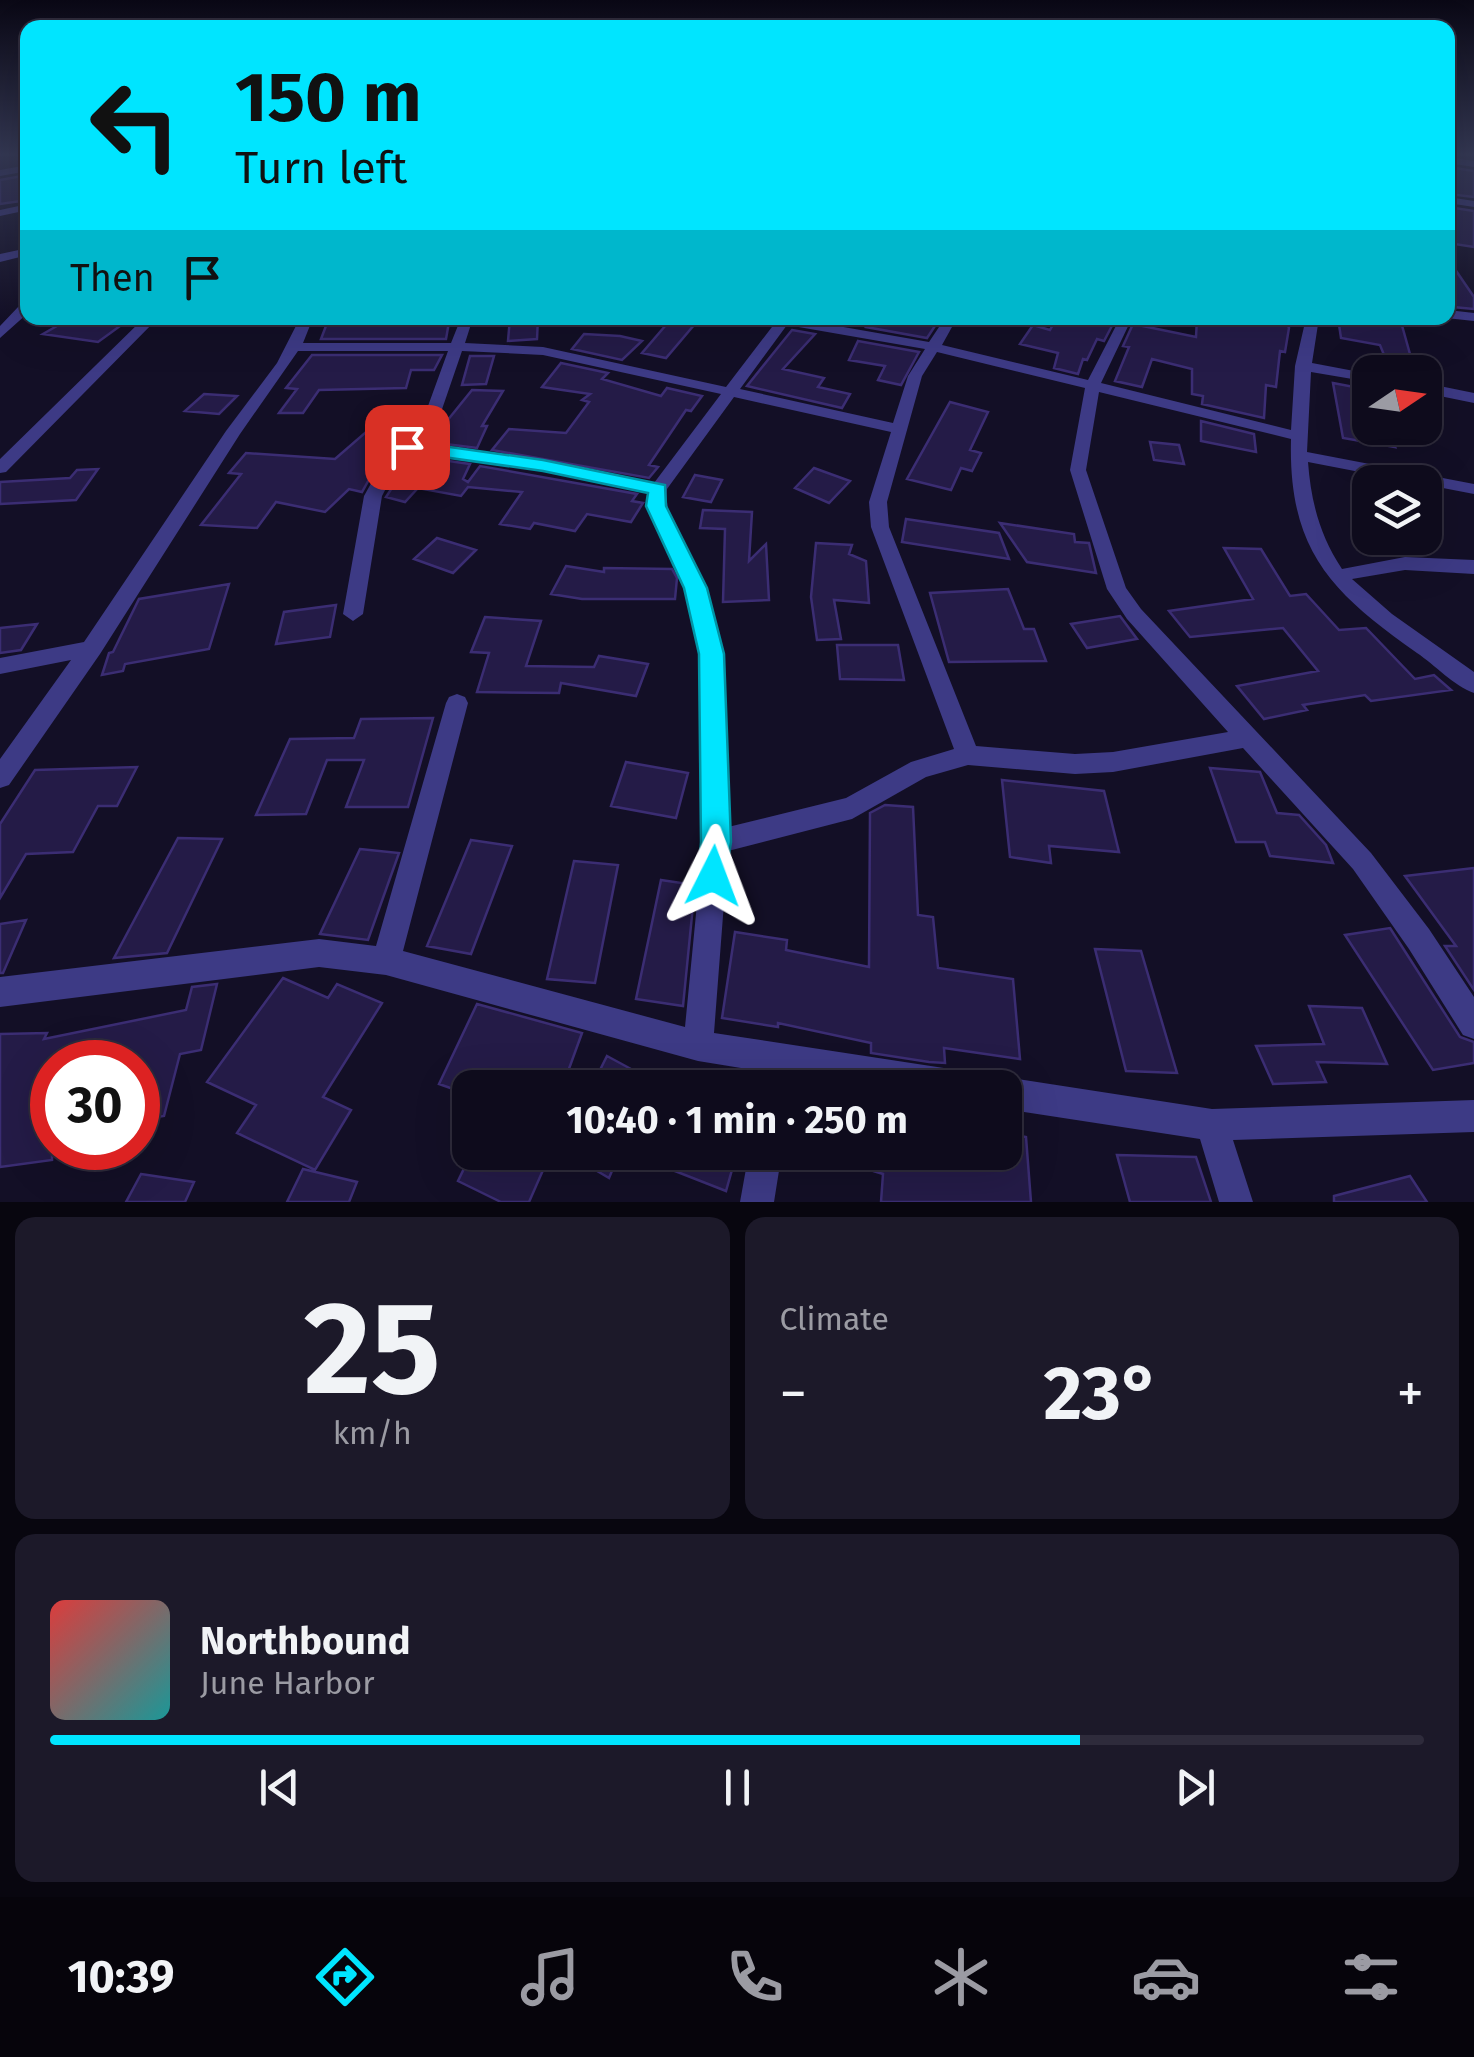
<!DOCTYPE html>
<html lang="en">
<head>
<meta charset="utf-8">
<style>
  :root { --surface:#0e0b1c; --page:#1c1929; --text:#f1f3f6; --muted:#9b9ba3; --line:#2e2b3b; --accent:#00e5ff }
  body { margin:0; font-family:"Fira Sans",sans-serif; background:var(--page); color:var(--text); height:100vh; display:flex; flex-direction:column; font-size:38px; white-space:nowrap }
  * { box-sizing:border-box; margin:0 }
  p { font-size:32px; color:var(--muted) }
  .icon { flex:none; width:55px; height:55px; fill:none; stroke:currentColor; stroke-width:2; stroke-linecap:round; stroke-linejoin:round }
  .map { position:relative; height:1202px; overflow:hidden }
  .details { display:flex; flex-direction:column; gap:15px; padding:15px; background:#08060f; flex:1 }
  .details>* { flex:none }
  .top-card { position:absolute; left:20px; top:20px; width:1435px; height:305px; border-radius:20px; box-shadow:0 10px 40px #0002,0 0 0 2px var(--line); background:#00e5ff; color:#111; overflow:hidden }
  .needle { width:65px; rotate:77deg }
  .fabs { position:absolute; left:1352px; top:355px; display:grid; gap:20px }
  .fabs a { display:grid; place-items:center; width:90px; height:90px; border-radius:20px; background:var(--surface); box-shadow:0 10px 40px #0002,0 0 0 2px var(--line); font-size:50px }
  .speed { position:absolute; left:30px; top:1040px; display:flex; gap:20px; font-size:50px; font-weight:700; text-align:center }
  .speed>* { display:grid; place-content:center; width:130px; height:130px; border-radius:50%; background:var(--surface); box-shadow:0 10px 40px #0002,0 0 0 2px var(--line); line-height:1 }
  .speed .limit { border:15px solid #d22; background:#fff; color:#111 }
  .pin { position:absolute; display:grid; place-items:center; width:85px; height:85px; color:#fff; margin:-42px; border-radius:20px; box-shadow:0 5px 15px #0006 }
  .me { position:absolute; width:110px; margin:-55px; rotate:3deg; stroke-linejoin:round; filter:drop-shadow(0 0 8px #0008) }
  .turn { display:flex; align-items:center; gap:35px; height:210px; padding:0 50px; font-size:45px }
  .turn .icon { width:130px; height:130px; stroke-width:2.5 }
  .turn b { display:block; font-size:70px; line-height:85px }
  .then { display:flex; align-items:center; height:95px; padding:0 50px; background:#0003; gap:20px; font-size:38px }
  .big { font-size:75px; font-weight:700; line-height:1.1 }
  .details .widget { flex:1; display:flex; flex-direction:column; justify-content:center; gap:15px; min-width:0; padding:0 35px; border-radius:20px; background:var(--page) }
  .details .dial { align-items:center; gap:0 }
  .dial b { font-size:130px; line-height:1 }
  .song { display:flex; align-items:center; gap:30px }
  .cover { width:120px; height:120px; border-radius:15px; background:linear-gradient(135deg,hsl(0 70% 55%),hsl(180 70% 35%)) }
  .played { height:10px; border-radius:5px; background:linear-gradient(90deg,var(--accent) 75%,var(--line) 75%) }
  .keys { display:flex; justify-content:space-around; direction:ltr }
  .heat { display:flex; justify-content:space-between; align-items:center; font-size:55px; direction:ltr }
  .details .tiles { flex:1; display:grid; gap:15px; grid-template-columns:1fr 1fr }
  .widget:last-child { grid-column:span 2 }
  .trip { position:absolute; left:452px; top:1070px; width:570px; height:100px; border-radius:20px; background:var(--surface); box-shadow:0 10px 40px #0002,0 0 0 2px var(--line); font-weight:700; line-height:100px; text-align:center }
  .tab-bar { display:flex; height:160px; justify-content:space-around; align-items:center; background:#06040b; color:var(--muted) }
  .tab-bar .icon { width:70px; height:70px }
  .tab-bar .selected { color:var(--accent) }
  .tab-bar b { font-size:45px; color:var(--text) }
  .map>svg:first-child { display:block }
  .building { fill:#241b47; stroke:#3b2d73; stroke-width:2.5 }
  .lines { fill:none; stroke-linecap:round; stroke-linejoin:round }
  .street { fill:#3d3a85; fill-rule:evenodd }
  .route { fill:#00e5ff; stroke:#0095a6; stroke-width:2.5 }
</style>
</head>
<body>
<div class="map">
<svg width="1474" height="1202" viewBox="0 0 1474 1202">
  <rect width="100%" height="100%" fill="#130f26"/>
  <!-- building -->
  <path class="building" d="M1448,167L1474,171V197L1448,194Z
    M28,175V200L0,204V180Z
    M1448,207L1474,211V247L1448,243Z
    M1448,259L1474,297V309L1453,307L1448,298Z
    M71,318H131L98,342L43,334Z
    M329,318H412L411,324L449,322L446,339H321Z
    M510,318H538L537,339L508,341Z
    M672,318H700L666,358L642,353Z
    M871,318H933L929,325L935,326L927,338L866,327Z
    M1069,318L1115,320L1104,341L1097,339L1087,360L1083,359L1078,374L1054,368L1058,353L1020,344L1033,325L1050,330L1056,319L1067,322Z
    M1197,318H1285L1289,328L1285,352L1280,351L1276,387L1266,385L1264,418L1202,404L1203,396L1192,394V369L1152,359L1142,387L1115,381L1129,347L1123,346L1133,324L1196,337Z
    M1338,318L1401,322L1415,372H1391L1380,345L1341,338Z
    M792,330L815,334L783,369L824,378L818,387L850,394L842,408L747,386Z
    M584,334L620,336L642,341L622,360L572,349Z
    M858,341L919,352L901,385L878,380L885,366L849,360Z
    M312,355H442L434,370H411L406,388L319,390L303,413H279L297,389L286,388Z
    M470,356H494L486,384L462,385Z
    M561,363L608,373L602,379L661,396L667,388L702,396L691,411L686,410L649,465L658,467L649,478L492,450L509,429L566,433L589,402L582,400L590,394L542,387Z
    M1333,383L1370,390V428L1386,429L1395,447L1343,438Z
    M472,390L503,391L482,426H487L477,448L430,442Z
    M204,394L237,396L219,414L185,411Z
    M950,402L988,412L970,450L981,453L972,471L961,468L951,490L907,479Z
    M1201,421L1254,434L1256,452L1201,441Z
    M366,432L399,440L376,467L362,492L349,489L325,512L276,502L257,528L201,525L241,474L229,473L246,453L335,459Z
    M1150,442L1179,445L1184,464L1154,460Z
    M413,456L470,464L463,479L468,482L480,466L637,494L632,501L643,503L631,522L587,514L575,531L534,523L530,529L500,524L522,492L468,487L461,496L418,488L405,502L386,497Z
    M814,468L850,481L829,503L795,488Z
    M98,469L76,500L0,504V482L70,478L77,470Z
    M695,475L722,480L711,502L683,497Z
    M703,510L752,512L749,561L766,544L769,600L723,602L725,529L700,528Z
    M906,519L999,533L1009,559L902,542Z
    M1000,523L1074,534L1075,542L1089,543L1096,573L1027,562Z
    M437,538L476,550L453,573L414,559Z
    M816,543L852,545L849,554L866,561L869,603L834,600L841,639L817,640L811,597Z
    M1224,548L1261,549L1290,596L1306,594L1339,630L1366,628L1415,679L1434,675L1451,690L1371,701L1365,695L1303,705L1307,710L1264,719L1237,686L1318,671L1283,628L1190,637L1169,611L1253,599Z
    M566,566L604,572V568L672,569L677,578L675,599H582L551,594Z
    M229,584L209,649L125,664L123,671L102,675L109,653L113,652L139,599Z
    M1008,589L1024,629H1034L1046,661L949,662L930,593Z
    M336,605L330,637L276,644L284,612Z
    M1120,616L1137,639L1087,648L1071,624Z
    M485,617L541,621L526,666L594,667L599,656L648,664L636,696L561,683L559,693L477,692L489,653L471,652Z
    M37,624L21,650L0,653V628Z
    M837,645H898L904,680L840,679Z
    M433,718L408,807H346L364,760H327L306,814L256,815L290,739L354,738L361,719Z
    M626,762L688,773L676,818L611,806Z
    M137,767L117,806H98L73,852L26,854L0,898V824L35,770Z
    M1210,768L1260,772L1277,813L1299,815L1326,845L1333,863L1270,856L1265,842H1236Z
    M1002,780L1104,791L1119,852L1049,846L1051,863L1010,857Z
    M885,805L913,807L918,915L933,917L938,968L1013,979L1020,1059L944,1048L945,1063L929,1062L871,1053V1043L778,1023V1027L722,1018L735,932L787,940L786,950L869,967L870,813Z
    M178,838L222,839L167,953L114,958Z
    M471,840L512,846L471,954L427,946Z
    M360,849L399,853L368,940L320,934Z
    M574,861L618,865L595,983L547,979Z
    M1474,868V990L1445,946H1456L1405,876Z
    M661,880L695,885L683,1006L636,999Z
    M26,920L3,973H0V924Z
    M1390,928L1460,1037L1474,1042V1063L1433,1070L1345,935Z
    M1095,949L1141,951L1177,1073L1126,1071Z
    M283,978L328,998L337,984L382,1003L323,1097L351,1110L315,1170L237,1133L256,1105L207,1082Z
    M217,984L201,1050L180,1054L164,1116L138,1120V1062H52V1160L0,1167V1034L47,1033L44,1039L186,1010L192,987Z
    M477,1004L582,1033L562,1088H470V1095L439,1084Z
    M1309,1006L1362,1008L1387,1064L1317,1062L1326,1082L1273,1084L1256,1046L1324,1044Z
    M607,1056L666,1088H591Z
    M1005,1133L1026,1137L1031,1202H881L883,1174L828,1157L829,1152H1005Z
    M472,1152H551L529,1202H501L458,1181Z
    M565,1152H620L609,1178Z
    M666,1152H737L726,1191L662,1166Z
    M1117,1155L1196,1157L1211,1202H1130Z
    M303,1169L357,1182L349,1202H287Z
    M141,1174L194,1182L185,1202H126Z
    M1410,1176L1427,1202H1334V1196Z"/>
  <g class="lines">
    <!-- street -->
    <path class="street" d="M1448,157L1474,161V167L1448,163Z
      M28,165V171L0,176V170Z
      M1448,197L1474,201V207L1448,203Z
      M28,204V210L0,216V210Z
      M28,248V255L0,262V254Z
      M19,306H28V313L0,338V326Z
      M1448,310L1474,313V321L1446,318Z
      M144,318H158L6,472L0,473V459Z
      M300,318H313L303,343H451L461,318H473L465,343L543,347L726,387L775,323L766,318H792L929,342L945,318H957L942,345L1088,380L1120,318H1132L1101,383L1291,430L1295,366L1306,318H1319L1312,363L1370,374V382L1311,372L1307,452L1474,484V494L1308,462C1311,502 1320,536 1342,569L1405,557L1474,560V574L1405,570L1352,579L1392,614L1474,672V693C1454,686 1435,665 1417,653C1332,593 1288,551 1291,439L1099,392L1086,470L1126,588L1141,609L1371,853L1429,929L1474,997V1039L1463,1035L1409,949L1353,869L1243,748L1113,772L1075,774L968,765L926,777L852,819L728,851L714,1033L970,1072L981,1077L985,1088H866L796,1076L794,1088H762L766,1072L698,1061L386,975L319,967L0,1007V977L319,939L376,946L446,703L449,697L457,694L465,697L468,703L403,951L685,1027L703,842L701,654L685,587L647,505L649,492L543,471L411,452L393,475L382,496L363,614L353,621L343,614L364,496L379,469L424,417L448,351H298L240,434L100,654L9,785L0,788V759L71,660L0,674V658L84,642L226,431L277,363ZM787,325L925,349L908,376L893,423L740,389ZM462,351L543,355L721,394L654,483L543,461L418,444L439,418ZM937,352L1085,388L1070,470L1107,589L1127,619L1228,732L1113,752L1075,754L976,746L889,527L887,502L922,376ZM734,397L891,432L869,502L871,527L954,749L911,762L846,798L728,827C726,748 732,665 705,589C694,557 663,524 667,489Z
      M1425,383L1474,393V403L1425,393Z
      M1005,1077L1212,1109L1474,1100V1132L1233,1140L1253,1202H1219L1200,1139L1005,1109V1088H992L994,1082Z
      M749,1152H782L774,1202H740Z"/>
  </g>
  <!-- sky -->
  <linearGradient id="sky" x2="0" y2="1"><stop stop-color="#0a0815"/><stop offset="0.48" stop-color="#333752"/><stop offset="1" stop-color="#333752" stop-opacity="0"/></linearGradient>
  <rect width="1474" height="322" fill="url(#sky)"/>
  <!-- route -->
  <path class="route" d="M407,441L543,460L665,485L666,506L707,588L724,654L731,842L724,886L713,890L702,886L698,876L701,842L699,654L684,588L646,506L648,493L543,471L400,451L397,447Z"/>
</svg>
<div class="fabs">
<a><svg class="needle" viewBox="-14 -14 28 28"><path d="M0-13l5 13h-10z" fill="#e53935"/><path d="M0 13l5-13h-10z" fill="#9b9ba3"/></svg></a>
<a><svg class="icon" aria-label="layers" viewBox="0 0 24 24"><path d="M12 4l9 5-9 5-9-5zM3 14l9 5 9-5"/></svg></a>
</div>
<div class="speed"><div class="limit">30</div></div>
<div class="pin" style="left:407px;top:447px;background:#d93025"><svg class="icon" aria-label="arrive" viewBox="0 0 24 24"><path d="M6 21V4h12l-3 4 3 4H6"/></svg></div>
<svg class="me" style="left:713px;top:876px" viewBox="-20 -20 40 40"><path d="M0-17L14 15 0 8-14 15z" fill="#00e5ff" stroke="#fff" stroke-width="4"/></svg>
<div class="trip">10:40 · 1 min · 250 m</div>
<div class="top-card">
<div class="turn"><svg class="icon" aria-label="left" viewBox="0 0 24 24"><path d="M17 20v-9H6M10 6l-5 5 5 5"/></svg><div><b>150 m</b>Turn left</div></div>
<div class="then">Then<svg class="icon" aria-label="arrive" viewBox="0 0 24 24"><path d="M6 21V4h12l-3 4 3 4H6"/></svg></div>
</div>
</div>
<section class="details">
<div class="tiles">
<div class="widget dial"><b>25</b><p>km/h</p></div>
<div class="widget"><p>Climate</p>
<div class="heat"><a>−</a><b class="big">23°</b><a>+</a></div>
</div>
<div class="widget">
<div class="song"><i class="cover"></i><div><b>Northbound</b><p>June Harbor</p></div></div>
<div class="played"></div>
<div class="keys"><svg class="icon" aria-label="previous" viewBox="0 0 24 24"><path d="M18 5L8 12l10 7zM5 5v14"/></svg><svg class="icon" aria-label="pause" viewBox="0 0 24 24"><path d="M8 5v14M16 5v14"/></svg><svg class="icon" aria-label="next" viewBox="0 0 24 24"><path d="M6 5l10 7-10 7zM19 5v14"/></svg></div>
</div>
</div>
</section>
<nav class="tab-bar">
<b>10:39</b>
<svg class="icon selected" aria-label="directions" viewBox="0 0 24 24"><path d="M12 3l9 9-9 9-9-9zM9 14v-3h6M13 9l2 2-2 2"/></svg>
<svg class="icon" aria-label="music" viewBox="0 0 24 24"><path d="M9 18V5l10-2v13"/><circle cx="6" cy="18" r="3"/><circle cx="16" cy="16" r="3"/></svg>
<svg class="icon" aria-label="phone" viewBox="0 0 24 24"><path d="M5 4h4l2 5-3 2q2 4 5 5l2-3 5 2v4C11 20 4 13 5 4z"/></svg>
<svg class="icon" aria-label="climate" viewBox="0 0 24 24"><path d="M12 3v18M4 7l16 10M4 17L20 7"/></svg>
<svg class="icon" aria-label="car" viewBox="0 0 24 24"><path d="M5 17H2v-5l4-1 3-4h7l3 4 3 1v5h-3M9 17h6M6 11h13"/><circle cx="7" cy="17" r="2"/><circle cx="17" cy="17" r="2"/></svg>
<svg class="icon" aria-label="filters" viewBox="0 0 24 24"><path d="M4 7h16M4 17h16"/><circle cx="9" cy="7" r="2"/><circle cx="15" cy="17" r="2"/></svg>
</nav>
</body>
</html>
